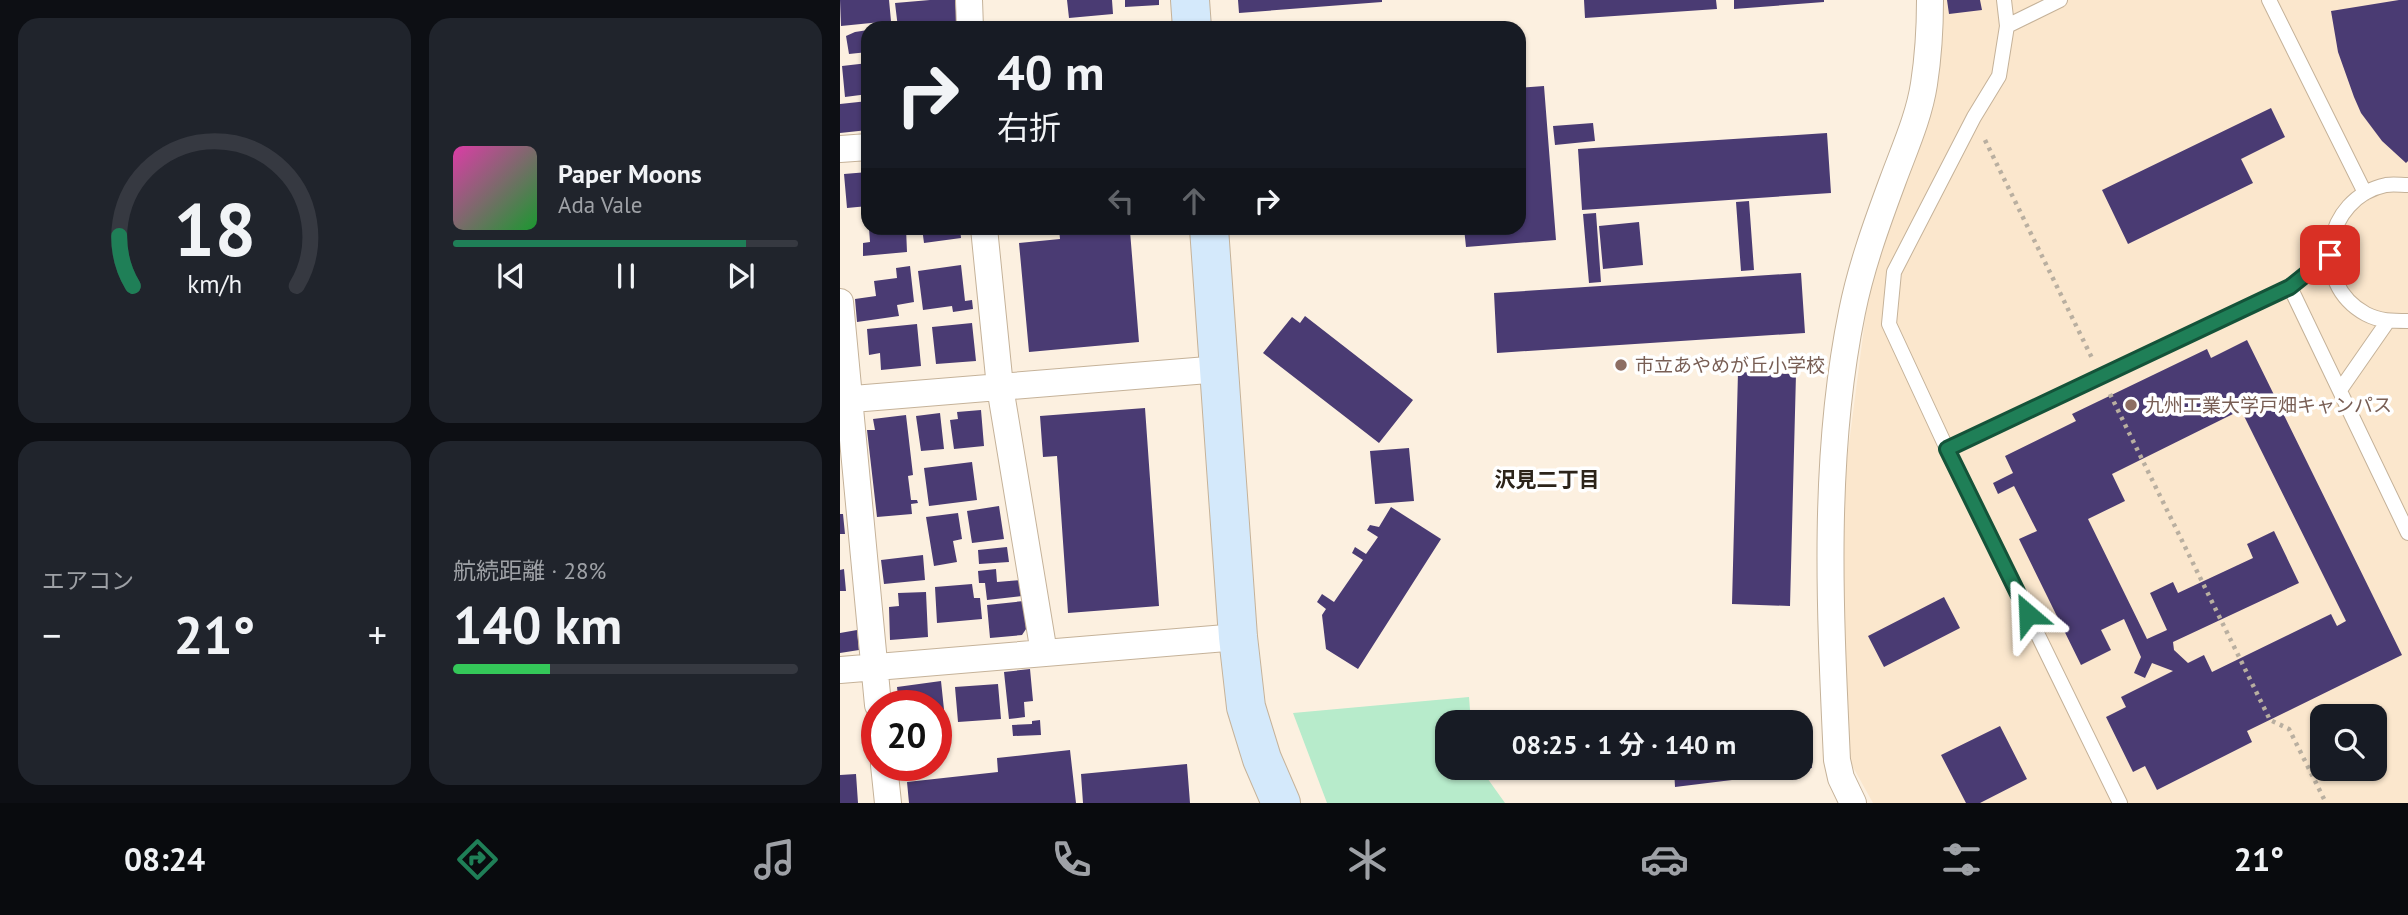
<!DOCTYPE html>
<html lang="ja">
<head>
<meta charset="utf-8">
<style>
  :root { --surface:#171b24; --page:#20242c; --text:#f1f3f6; --muted:#9ea1a6; --line:#363941; --accent:#1f7f57 }
  body { margin:0; font-family:"PT Sans","Noto Sans JP",sans-serif; background:var(--page); color:var(--text); height:100vh; display:flex; flex-direction:column; font-size:26px; white-space:nowrap }
  * { box-sizing:border-box; margin:0 }
  p { font-size:23px; color:var(--muted) }
  .icon { flex:none; width:38px; height:38px; fill:none; stroke:currentColor; stroke-width:2; stroke-linecap:round; stroke-linejoin:round }
  .map { position:relative; flex:1; overflow:hidden }
  .drawer { display:flex; flex-direction:column; gap:18px; padding:18px; background:#0d0f14; width:840px }
  .drawer>* { flex:none }
  .banner { position:absolute; left:21px; top:21px; width:665px; height:214px; border-radius:21px; box-shadow:0 2px 5px #0004; background:#171b24; color:var(--text); overflow:hidden }
  .fabs { position:absolute; left:1470px; top:704px; display:grid; gap:14px }
  .fabs a { display:grid; place-items:center; width:77px; height:77px; border-radius:14px; background:var(--surface); box-shadow:0 2px 5px #0004; font-size:35px }
  .speed { position:absolute; left:21px; top:690px; display:flex; gap:14px; font-size:35px; font-weight:700; text-align:center }
  .speed>* { display:grid; place-content:center; width:91px; height:91px; border-radius:50%; background:var(--surface); box-shadow:0 2px 5px #0004; line-height:1 }
  .speed .limit { border:10px solid #d22; background:#fff; color:#111 }
  .pin { position:absolute; display:grid; place-items:center; width:60px; height:60px; color:#fff; margin:-30px; border-radius:14px; box-shadow:0 4px 10px #0006 }
  .me { position:absolute; width:77px; margin:-38px; rotate:334deg; stroke-linejoin:round; filter:drop-shadow(0 0 5px #0008) }
  .turn { display:flex; align-items:center; gap:24px; height:147px; padding:0 21px; font-size:32px }
  .turn .icon { width:91px; height:91px; stroke-width:2.5 }
  .turn b { display:block; font-size:49px; line-height:60px }
  .lanes { display:flex; align-items:center; height:66px; padding:0 21px; background:#0003; justify-content:center; gap:35px; direction:ltr }
  .lanes .off { opacity:.35 }
  .big { font-size:52px; font-weight:700; line-height:1.1 }
  .drawer .card { flex:1; display:flex; flex-direction:column; justify-content:center; gap:10px; min-width:0; padding:0 24px; border-radius:21px; background:var(--page) }
  .drawer .dial { align-items:center; gap:0 }
  .dial svg { height:182px; overflow:visible; fill:none; stroke:var(--line); stroke-width:7; stroke-linecap:round; text-anchor:middle }
  .dial text { fill:var(--text); stroke:none }
  .song { display:flex; align-items:center; gap:21px }
  .cover { width:84px; height:84px; border-radius:10px; background:linear-gradient(135deg,hsl(320 70% 55%),hsl(130 70% 35%)) }
  .played { height:7px; border-radius:4px; background:linear-gradient(90deg,var(--accent) 85%,var(--line) 85%) }
  .keys { display:flex; justify-content:space-around; direction:ltr }
  .heat { display:flex; justify-content:space-between; align-items:center; font-size:38px; direction:ltr }
  .charge { height:10px; border-radius:5px; background:linear-gradient(90deg,#34c759 28%,var(--line) 0) }
  .drawer .tiles { flex:1; display:grid; gap:18px; grid-template-columns:repeat(2,1fr) }
  .trip { position:absolute; left:595px; top:710px; width:378px; height:70px; border-radius:21px; background:var(--surface); box-shadow:0 2px 5px #0004; font-weight:700; line-height:70px; text-align:center }
  .dock { display:flex; height:112px; justify-content:space-around; align-items:center; background:#090b0e; color:var(--muted) }
  .dock .icon { width:49px; height:49px }
  .dock .current { color:var(--accent) }
  .dock b { font-size:32px; color:var(--text) }
  main { display:flex; flex:1; min-height:0 }
  .map>svg:first-child { display:block }
  .built { fill:#fbe7cd; fill-rule:evenodd }
  .green { fill:#b7ebcb }
  .building { fill:#4a3b73; fill-rule:evenodd }
  .lines { fill:none; stroke-linecap:round; stroke-linejoin:round }
  .lane-casing { stroke:#c5b299; stroke-width:16 }
  .street-casing { stroke:#c5b299; stroke-width:28 }
  .secondary-casing { stroke:#c5b299; stroke-width:40 }
  .path { stroke:#b9afa0; stroke-width:4.5; stroke-dasharray:3.5 5; stroke-linecap:butt }
  .lane { stroke:#fff; stroke-width:14 }
  .street { stroke:#fff; stroke-width:26 }
  .secondary { stroke:#d4e9fb; stroke-width:38 }
  .route-casing { stroke:#145339; stroke-width:18 }
  .route { stroke:#1f7f57; stroke-width:12 }
  .education-dot { fill:#8d6e63; stroke:#fff; stroke-width:2.5 }
  .labels { text-anchor:middle; stroke-width:7; stroke-linejoin:round; paint-order:stroke }
  .education-label { font-size:19px; fill:#785e54; stroke:#fff; text-anchor:start }
  .neighbourhood-label { font-size:21px; font-weight:bold; fill:#2c241a; stroke:#fff }
</style>
</head>
<body>
<main>
<section class="drawer">
<div class="tiles">
<div class="card dial"><svg viewBox="0 0 100 80">
<path d="M14 69A42 42 0 1 1 86 69"/>
<path d="M14 69A42 42 0 0 1 8 47" stroke="#1f7f57"/>
<text x="50" y="56" font-size="32" font-weight="700">18</text>
<text x="50" y="72" font-size="11">km/h</text>
</svg></div>
<div class="card">
<div class="song"><i class="cover"></i><div><b>Paper Moons</b><p>Ada Vale</p></div></div>
<div class="played"></div>
<div class="keys"><svg class="icon" aria-label="previous" viewBox="0 0 24 24"><path d="M18 5L8 12l10 7zM5 5v14"/></svg><svg class="icon" aria-label="pause" viewBox="0 0 24 24"><path d="M8 5v14M16 5v14"/></svg><svg class="icon" aria-label="next" viewBox="0 0 24 24"><path d="M6 5l10 7-10 7zM19 5v14"/></svg></div>
</div>
<div class="card"><p>エアコン</p>
<div class="heat"><a>−</a><b class="big">21°</b><a>+</a></div>
</div>
<div class="card"><p>航続距離 · 28%</p><b class="big">140 km</b><div class="charge"></div></div>
</div>
</section>
<div class="map">
<svg width="1568" height="803" viewBox="0 0 1568 803">
  <rect width="100%" height="100%" fill="#fcf0e0"/>
  <!-- built -->
  <path class="built" d="M1098,0H1568V803H1033L1009,760L999,521L1029,289ZM1482,716H1535V768H1482Z"/>
  <!-- green -->
  <path class="green" d="M629,697L631,723H607V768H640L665,803H487L453,713Z"/>
  <!-- building -->
  <path class="building" d="M0,0H49L51,21L1,26Z
    M90,0H115L117,22L103,23L104,28H58L55,3Z
    M227,0H272L273,14L229,18Z
    M285,0H319V5L285,7Z
    M398,0H542V2L399,13Z
    M744,0H876L877,9L745,18Z
    M894,0H984V2L894,9Z
    M1107,0H1140L1142,10L1109,14Z
    M1559,0H1568V161L1566,163L1542,141L1521,113L1514,97L1498,52L1491,11Z
    M28,30V52L9,54L6,36L15,32Z
    M28,63V94L5,97L2,66Z
    M704,86L716,240L626,247L624,228H679V88Z
    M28,101V130L0,133V104Z
    M1431,108L1445,137L1401,159L1413,183L1288,244L1262,190Z
    M753,123L755,141L715,145L713,126Z
    M987,133L991,193L742,210L738,149Z
    M28,172V206L7,208L4,174Z
    M909,201L914,270L901,271L896,202Z
    M756,213L761,282L749,283L743,214Z
    M799,222L803,265L763,269L759,226Z
    M29,228H66L67,252L23,256V243L30,242Z
    M82,228H120L121,238L84,243Z
    M219,228H251V235L290,231L299,342L189,352L179,243L220,239Z
    M121,265L125,301L132,300L133,309L113,312L112,306L83,310L78,271Z
    M70,266L74,302L57,305L59,316L17,322L15,299L36,296L34,281L57,278L56,268Z
    M961,273L965,333L657,353L654,293Z
    M465,316L573,400L539,443L423,353L452,317L460,323Z
    M132,323L136,361L96,364L92,327Z
    M77,324L81,366L41,370L40,353L29,355L27,329Z
    M1407,340L1562,655L1407,731L1412,742L1317,790L1305,766L1293,772L1266,717L1286,707L1281,697L1333,671L1312,663L1305,678L1294,673L1301,657L1284,619L1261,630L1271,650L1241,665L1179,539L1197,531L1174,486L1158,494L1153,483L1173,473L1165,456L1236,421L1232,414L1367,349L1371,358ZM1401,410L1506,621L1497,626L1491,614L1372,672L1364,655L1348,663L1334,650L1333,642L1459,583L1434,531L1407,544L1413,558L1338,593L1333,582L1310,593L1327,630L1307,639L1248,519L1285,501L1272,474Z
    M898,372L956,374L950,606L892,604Z
    M305,408L319,606L228,613L217,456L203,457L200,416Z
    M141,410L144,446L114,449L110,420L118,419L117,412Z
    M100,413L104,449L81,451L76,416Z
    M66,415L73,475L68,476L71,500H77L78,503L71,504L72,514L37,517L27,430H35L33,419Z
    M569,448L574,501L535,504L530,451Z
    M132,462L137,500L89,506L84,468Z
    M159,506L164,539L132,543L127,511Z
    M551,507L601,539L518,669L486,649L482,615L486,609L477,602L482,594L494,602L523,560L512,553L515,547L526,554L538,537L527,530L530,525L539,527Z
    M118,513L122,539L113,541L117,562L94,566L86,517Z
    M0,514H3L5,534H0Z
    M167,547L169,562L139,564L138,550Z
    M83,555L85,580L44,584L41,560Z
    M4,569L6,591H0V570Z
    M156,569L157,582L181,580L182,596L147,600L145,583H139L138,571Z
    M132,584L134,598H140L142,619L97,623L95,587Z
    M86,592L88,637L50,640L49,607L59,606L58,593Z
    M1104,597L1120,628L1044,667L1028,636Z
    M184,601L186,629L182,635L150,638L147,605Z
    M17,630L19,650L0,653V633Z
    M190,669L193,701L184,702L185,717L169,719L164,672Z
    M101,681L105,719L96,720V705H59L57,687Z
    M158,684L161,719L118,722L115,687Z
    M200,720L201,735L173,736L172,725L192,724V721Z
    M1160,726L1187,779L1140,803H1126L1101,755Z
    M968,732L972,768L961,770V733Z
    M230,750L236,803H69L67,782L158,772L157,758Z
    M347,764L350,803H243L241,774Z
    M834,768H891L892,780L835,787Z
    M900,768H956V770L901,776Z
    M16,774L18,803H0V775Z"/>
  <g class="lines">
    <defs>
      <path id="lane" d="M1164,0L1167,26L1159,76L1134,117L1054,272L1049,324L1107,449L1280,803
        M1429,0L1525,193
        M1167,26L1220,0
        M1568,185C1561,185 1553,184 1546,185C1484,198 1469,283 1526,314C1539,321 1553,321 1568,321
        M1450,287L1568,533
        M1500,390L1548,321
        M1107,449L1450,287L1490,255"/>
      <path id="street" d="M129,0L130,28
        M0,149L28,147
        M144,228L160,387L204,653
        M0,302L38,705
        M0,400L380,369
        M0,670L398,637
        M44,765L48,803
        M1013,803L1001,778L997,760C990,611 982,459 1012,312C1021,267 1037,223 1053,180C1064,150 1079,117 1084,84C1088,58 1090,27 1090,0"/>
      <path id="secondary" d="M350,0L352,28
        M369,228L398,637L406,707L422,759L441,803"/>
    </defs>
    <!-- lane casing -->
    <use href="#lane" class="lane-casing"/>
    <!-- street casing -->
    <use href="#street" class="street-casing"/>
    <!-- secondary casing -->
    <use href="#secondary" class="secondary-casing"/>
    <!-- path -->
    <path class="path" d="M1145,140L1252,358
      M1270,394L1430,720L1449,729L1486,803"/>
    <!-- lane -->
    <use href="#lane" class="lane"/>
    <!-- street -->
    <use href="#street" class="street"/>
    <!-- secondary -->
    <use href="#secondary" class="secondary"/>
  </g>
  <g class="lines">
    <defs>
      <path id="route" d="M1188,614L1107,449L1450,287L1490,255"/>
    </defs>
    <!-- route casing -->
    <use href="#route" class="route-casing"/>
    <!-- route -->
    <use href="#route" class="route"/>
  </g>
  <!-- markers -->
  <g class="education-dot">
    <circle cx="781" cy="365" r="7"/>
    <circle cx="1291" cy="405" r="7"/>
  </g>
  <g class="labels">
    <!-- education labels -->
    <g class="education-label">
      <text x="795" y="372">市立あやめが丘小学校</text>
      <text x="1305" y="412">九州工業大学戸畑キャンパス</text>
    </g>
    <!-- neighbourhood labels -->
    <g class="neighbourhood-label">
      <text x="707" y="487">沢見二丁目</text>
    </g>
  </g>
</svg>
<div class="fabs">
<a><svg class="icon" aria-label="search" viewBox="0 0 24 24"><circle cx="10" cy="10" r="6"/><path d="M15 15l6 6"/></svg></a>
</div>
<div class="speed"><div class="limit">20</div></div>
<div class="pin" style="left:1490px;top:255px;background:#d93025"><svg class="icon" aria-label="arrive" viewBox="0 0 24 24"><path d="M6 21V4h12l-3 4 3 4H6"/></svg></div>
<svg class="me" style="left:1188px;top:614px" viewBox="-20 -20 40 40"><path d="M0-17L14 15 0 8-14 15z" fill="#1f7f57" stroke="#fff" stroke-width="4"/></svg>
<div class="trip">08:25 · 1 分 · 140 m</div>
<div class="banner">
<div class="turn"><svg class="icon" aria-label="right" viewBox="0 0 24 24"><path d="M7 20v-9h11M14 6l5 5-5 5"/></svg><div><b>40 m</b>右折</div></div>
<div class="lanes"><svg class="icon off" aria-label="left" viewBox="0 0 24 24"><path d="M17 20v-9H6M10 6l-5 5 5 5"/></svg><svg class="icon off" aria-label="ahead" viewBox="0 0 24 24"><path d="M12 20V5M6 11l6-6 6 6"/></svg><svg class="icon" aria-label="right" viewBox="0 0 24 24"><path d="M7 20v-9h11M14 6l5 5-5 5"/></svg></div>
</div>
</div>
</main>
<nav class="dock">
<b>08:24</b>
<svg class="icon current" aria-label="directions" viewBox="0 0 24 24"><path d="M12 3l9 9-9 9-9-9zM9 14v-3h6M13 9l2 2-2 2"/></svg>
<svg class="icon" aria-label="music" viewBox="0 0 24 24"><path d="M9 18V5l10-2v13"/><circle cx="6" cy="18" r="3"/><circle cx="16" cy="16" r="3"/></svg>
<svg class="icon" aria-label="phone" viewBox="0 0 24 24"><path d="M5 4h4l2 5-3 2q2 4 5 5l2-3 5 2v4C11 20 4 13 5 4z"/></svg>
<svg class="icon" aria-label="climate" viewBox="0 0 24 24"><path d="M12 3v18M4 7l16 10M4 17L20 7"/></svg>
<svg class="icon" aria-label="car" viewBox="0 0 24 24"><path d="M5 17H2v-5l4-1 3-4h7l3 4 3 1v5h-3M9 17h6M6 11h13"/><circle cx="7" cy="17" r="2"/><circle cx="17" cy="17" r="2"/></svg>
<svg class="icon" aria-label="filters" viewBox="0 0 24 24"><path d="M4 7h16M4 17h16"/><circle cx="9" cy="7" r="2"/><circle cx="15" cy="17" r="2"/></svg>
<b>21°</b>
</nav>
</body>
</html>
